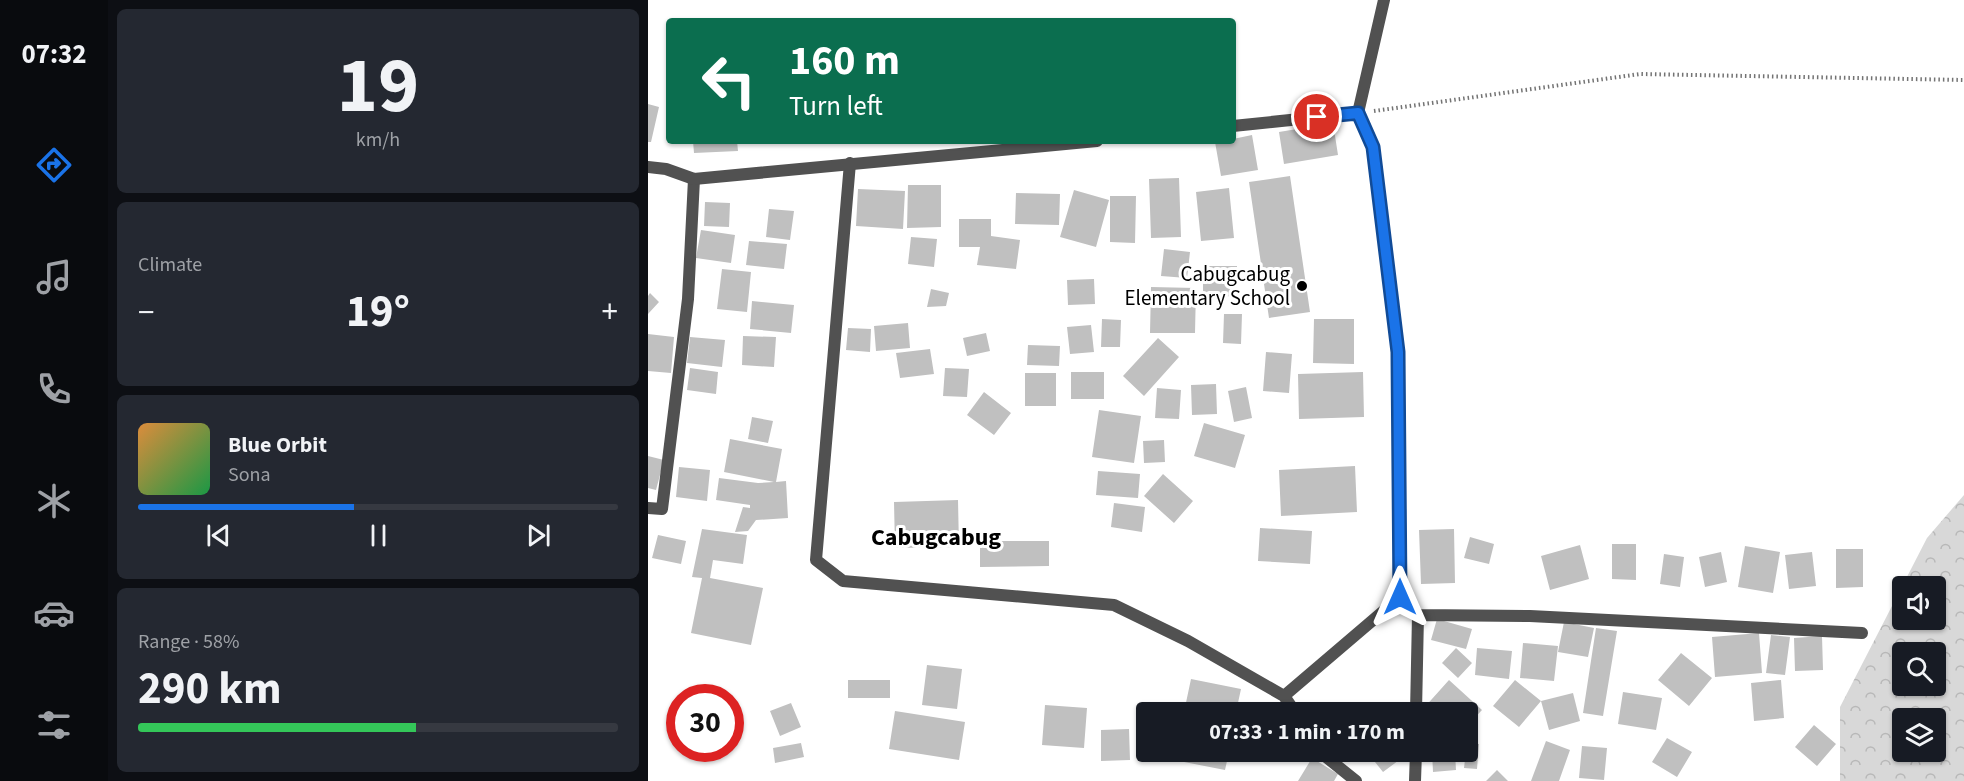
<!DOCTYPE html>
<html lang="en">
<head>
<meta charset="utf-8">
<style>
  :root { --surface:#171b24; --page:#242831; --text:#f1f3f6; --muted:#9ea1a6; --line:#363941; --accent:#1a73e8 }
  body { margin:0; font-family:"Source Sans 3",sans-serif; background:var(--page); color:var(--text); height:100vh; display:flex; flex-direction:column; font-size:22px; white-space:nowrap }
  * { box-sizing:border-box; margin:0 }
  p { font-size:20px; color:var(--muted) }
  .icon { flex:none; width:33px; height:33px; fill:none; stroke:currentColor; stroke-width:2; stroke-linecap:round; stroke-linejoin:round }
  .map { position:relative; flex:1; overflow:hidden }
  .side { display:flex; flex-direction:column; gap:9px; padding:9px; background:#0d0f14; width:540px }
  .side>* { flex:none }
  .guide { position:absolute; left:18px; top:18px; width:570px; height:126px; border-radius:6px; box-shadow:0 2px 4px #0004; background:#0b6e4f; color:#fff; overflow:hidden }
  .buttons { position:absolute; left:1244px; top:576px; display:grid; gap:12px }
  .buttons a { display:grid; place-items:center; width:54px; height:54px; border-radius:6px; background:var(--surface); box-shadow:0 2px 4px #0004; font-size:30px }
  .speed { position:absolute; left:18px; top:684px; display:flex; gap:12px; font-size:30px; font-weight:700; text-align:center }
  .speed>* { display:grid; place-content:center; width:78px; height:78px; border-radius:50%; background:var(--surface); box-shadow:0 2px 4px #0004; line-height:1 }
  .speed .limit { border:9px solid #d22; background:#fff; color:#111 }
  .pin { position:absolute; display:grid; place-items:center; width:51px; height:51px; color:#fff; margin:-26px; border:3px solid #fff; border-radius:50%; box-shadow:0 2px 6px #0007 }
  .me { position:absolute; width:66px; margin:-33px; rotate:0deg; stroke-linejoin:round; filter:drop-shadow(0 0 4px #0008) }
  .turn { display:flex; align-items:center; gap:21px; height:126px; padding:0 24px; font-size:27px }
  .turn .icon { width:78px; height:78px; stroke-width:2.5 }
  .turn b { display:block; font-size:42px; line-height:51px }
  .big { font-size:45px; font-weight:700; line-height:1.1 }
  .side .card { flex:1; display:flex; flex-direction:column; justify-content:center; gap:9px; min-width:0; padding:0 21px; border-radius:9px; background:var(--page) }
  .side .dial { align-items:center; gap:0 }
  .dial b { font-size:78px; line-height:1 }
  .song { display:flex; align-items:center; gap:18px }
  .cover { width:72px; height:72px; border-radius:9px; background:linear-gradient(135deg,hsl(30 70% 55%),hsl(140 70% 35%)) }
  .played { height:6px; border-radius:3px; background:linear-gradient(90deg,var(--accent) 45%,var(--line) 45%) }
  .keys { display:flex; justify-content:space-around; direction:ltr }
  .heat { display:flex; justify-content:space-between; align-items:center; font-size:33px; direction:ltr }
  .charge { height:9px; border-radius:4px; background:linear-gradient(90deg,#34c759 58%,var(--line) 0) }
  .trip { position:absolute; left:488px; top:702px; width:342px; height:60px; border-radius:6px; background:var(--surface); box-shadow:0 2px 4px #0004; font-weight:700; line-height:60px; text-align:center }
  main { display:flex; flex:1; min-height:0 }
  .dock { display:flex; flex-direction:column; width:108px; justify-content:space-around; align-items:center; background:#090b0e; color:var(--muted) }
  .dock .icon { width:42px; height:42px }
  .dock .on { color:var(--accent) }
  .dock b { font-size:27px; color:var(--text) }
  .map>svg:first-child { display:block }
  .forest { fill:url(#forest-crowns); fill-rule:evenodd }
  .building { fill:#c0c0c0 }
  .lines { fill:none; stroke-linecap:round; stroke-linejoin:round }
  .path { stroke:#737373; stroke-width:4; stroke-dasharray:1.5 3; stroke-linecap:butt }
  .minor { stroke:#515151; stroke-width:12 }
  .tertiary { stroke:#515151; stroke-width:12 }
  .route-casing { stroke:#114b97; stroke-width:15 }
  .route { stroke:#1a73e8; stroke-width:10 }
  .poi-dot { fill:#000; stroke:#fff; stroke-width:2 }
  .labels { text-anchor:middle; stroke-width:6; stroke-linejoin:round; paint-order:stroke }
  .poi-label { font-size:21px; fill:#000; stroke:#fff; text-anchor:end }
  .quarter-label { font-size:24px; font-weight:bold; fill:#000; stroke:#fff }
</style>
</head>
<body>
<main>
<nav class="dock">
<b>07:32</b>
<svg class="icon on" aria-label="directions" viewBox="0 0 24 24"><path d="M12 3l9 9-9 9-9-9zM9 14v-3h6M13 9l2 2-2 2"/></svg>
<svg class="icon" aria-label="music" viewBox="0 0 24 24"><path d="M9 18V5l10-2v13"/><circle cx="6" cy="18" r="3"/><circle cx="16" cy="16" r="3"/></svg>
<svg class="icon" aria-label="phone" viewBox="0 0 24 24"><path d="M5 4h4l2 5-3 2q2 4 5 5l2-3 5 2v4C11 20 4 13 5 4z"/></svg>
<svg class="icon" aria-label="climate" viewBox="0 0 24 24"><path d="M12 3v18M4 7l16 10M4 17L20 7"/></svg>
<svg class="icon" aria-label="car" viewBox="0 0 24 24"><path d="M5 17H2v-5l4-1 3-4h7l3 4 3 1v5h-3M9 17h6M6 11h13"/><circle cx="7" cy="17" r="2"/><circle cx="17" cy="17" r="2"/></svg>
<svg class="icon" aria-label="filters" viewBox="0 0 24 24"><path d="M4 7h16M4 17h16"/><circle cx="9" cy="7" r="2"/><circle cx="15" cy="17" r="2"/></svg>
</nav>
<section class="side">
<div class="card dial"><b>19</b><p>km/h</p></div>
<div class="card"><p>Climate</p>
<div class="heat"><a>−</a><b class="big">19°</b><a>+</a></div>
</div>
<div class="card">
<div class="song"><i class="cover"></i><div><b>Blue Orbit</b><p>Sona</p></div></div>
<div class="played"></div>
<div class="keys"><svg class="icon" aria-label="previous" viewBox="0 0 24 24"><path d="M18 5L8 12l10 7zM5 5v14"/></svg><svg class="icon" aria-label="pause" viewBox="0 0 24 24"><path d="M8 5v14M16 5v14"/></svg><svg class="icon" aria-label="next" viewBox="0 0 24 24"><path d="M6 5l10 7-10 7zM19 5v14"/></svg></div>
</div>
<div class="card"><p>Range · 58%</p><b class="big">290 km</b><div class="charge"></div></div>
</section>
<div class="map">
<svg width="1316" height="781" viewBox="0 0 1316 781">
  <defs>
    <pattern id="forest-crowns" width="20" height="18" patternUnits="userSpaceOnUse" patternTransform="scale(1.5)"><rect width="20" height="18" fill="#d8d8d8"/><path d="M2 6a3 3 0 1 1 6 0M12 15a3 3 0 1 1 6 0" fill="none" stroke="#b8b8b8"/></pattern>
  </defs>
  <rect width="100%" height="100%" fill="#fff"/>
  <!-- forest -->
  <path class="forest" d="M1316,495V781H1192V707L1279,538ZM1254,586H1287V620H1254ZM1254,652H1287V686H1254ZM1254,718H1287V752H1254Z"/>
  <!-- building -->
  <path class="building" d="M0,104L11,107L3,142H0Z
    M685,123L690,155L636,164L631,132Z
    M604,135L610,170L573,176L567,142L585,141V139Z
    M45,141H89L90,151L46,153Z
    M642,176L662,312L621,318L601,182Z
    M531,178L533,237L503,238L501,179Z
    M260,185H293V227L259,228Z
    M581,188L586,238L553,241L548,192Z
    M210,189L257,191L255,229L208,226Z
    M426,190L461,200L448,247L412,237Z
    M368,193L412,194L411,225L367,224Z
    M462,196H488L487,243L462,242Z
    M57,202L82,203L81,227L56,226Z
    M121,209L146,211L142,240L118,237Z
    M311,219H343V236L372,240L368,269L329,265L332,247H311Z
    M53,230L87,235L83,263L48,258Z
    M263,237L289,239L286,267L260,264Z
    M101,241L139,244L136,269L98,265Z
    M516,249L542,252L539,278L513,276Z
    M555,266H589V296L555,297Z
    M74,269L103,272L99,312L69,309Z
    M446,279L447,304L420,305L419,280Z
    M503,287L548,288L547,333H502Z
    M283,289L301,293L298,306L279,307Z
    M2,293L11,302L0,314V296Z
    M104,301L146,305L143,333L102,329Z
    M576,314H594L593,344L575,343Z
    M454,319L473,320L472,347H453Z
    M666,319H706V364L665,363Z
    M260,323L262,348L228,351L226,326Z
    M443,325L446,352L422,354L419,327Z
    M200,328L223,329L222,352L198,350Z
    M338,333L342,351L319,356L315,338Z
    M0,334L26,337L23,373L0,371Z
    M95,336L128,337L126,367L94,365Z
    M42,337L77,340L74,367L39,363Z
    M510,338L531,357L496,396L475,376Z
    M380,345L412,346L411,366L379,365Z
    M282,349L286,374L252,378L248,353Z
    M618,352L644,354L641,393L615,391Z
    M42,368L70,372L68,394L39,390Z
    M297,368L321,369L319,397L295,396Z
    M423,372H456V399H423Z
    M715,372L716,417L651,419L650,374Z
    M377,373H408V406H377Z
    M568,384L569,414L544,415L543,385Z
    M598,387L604,418L586,422L580,391Z
    M509,388L533,390L531,419L507,418Z
    M336,392L363,413L346,435L319,415Z
    M451,410L493,416L486,463L444,457Z
    M104,417L125,421L120,443L100,439Z
    M556,423L597,435L587,468L546,456Z
    M82,439L134,449L128,482L138,481L140,518L108,520L100,531L87,532L95,507L102,508V505L68,500L71,478L110,483L126,482L76,472Z
    M516,440L517,462L496,463L495,441Z
    M0,456L16,460L8,490L0,488Z
    M707,466L709,512L633,516L631,470Z
    M31,467L62,470L59,501L28,497Z
    M450,471L492,474L490,498L448,495Z
    M515,474L545,501L526,523L496,496Z
    M310,500L311,547L247,548L246,502Z
    M466,503L497,507L494,532L463,527Z
    M612,528L664,531L662,564L610,561Z
    M54,529L99,535L95,564L65,560L62,578L115,588L103,645L43,633L54,578L44,577Z
    M806,529L807,583L773,584L771,530Z
    M10,535L38,541L33,564L4,558Z
    M822,537L846,544L841,564L816,558Z
    M332,541H401V566L332,567Z
    M964,544H988V580L964,579Z
    M932,545L941,579L902,590L893,556Z
    M1097,546L1132,552L1125,593L1090,587Z
    M1188,549H1215V587L1188,588Z
    M1073,552L1079,582L1057,587L1051,557Z
    M1164,552L1168,586L1141,589L1137,555Z
    M1016,554L1036,557L1032,587L1012,584Z
    M789,619L824,629L818,649L783,640Z
    M916,622L946,628L940,657L910,652Z
    M948,628L969,631L955,716L935,713Z
    M1111,633L1114,673L1067,677L1064,637Z
    M1123,635L1142,637L1137,675L1118,673Z
    M1174,636L1175,670L1147,671L1146,638Z
    M875,643L910,646L906,681L872,678Z
    M808,648L824,663L810,678L794,663Z
    M829,648L864,651L861,679L827,675Z
    M1033,653L1064,678L1041,706L1010,680Z
    M279,665L314,669L309,709L274,705Z
    M543,679L593,689L588,712H536Z
    M200,680H242V698H200Z
    M801,680L834,710L819,726V712H778L775,709Z
    M867,680L893,701L871,727L845,706Z
    M1133,680L1136,718L1106,721L1103,683Z
    M975,692L1014,698L1008,730L970,724Z
    M925,693L932,721L901,730L893,701Z
    M143,703L153,727L132,736L122,711Z
    M397,705L439,708L436,748L394,745Z
    M247,711L317,722L311,760L241,749Z
    M1166,725L1188,744L1169,766L1147,747Z
    M481,729L482,760L453,761V730Z
    M1019,738L1044,752L1029,777L1004,762Z
    M898,741L922,750L911,781H883Z
    M153,743L156,757L127,763L125,748Z
    M819,743L831,744L829,769L816,768Z
    M934,746L959,748L956,780L931,778Z
    M528,752H581L577,770L526,760Z
    M719,752H762L735,772Z
    M784,752H807L808,770L785,772Z
    M664,758L690,774L686,781H650Z
    M849,770L860,781H838Z"/>
  <g class="lines">
    <!-- path -->
    <path class="path" d="M726,111L992,74L1316,80"/>
    <!-- minor -->
    <path class="minor" d="M710,113L725,147L750,352L752,597L770,615L768,712
      M202,163L168,560L195,581L466,605L540,641L636,696L752,597
      M0,508L14,509L40,299L46,179
      M770,615L882,616L1214,633
      M636,696L647,712
      M672,752L708,781
      M767,781L768,752"/>
    <!-- tertiary -->
    <path class="tertiary" d="M585,126L710,113L736,0
      M0,167L18,169L46,179L449,141"/>
  </g>
  <g class="lines">
    <defs>
      <path id="route" d="M669,117L710,113L725,147L750,352L752,597"/>
    </defs>
    <!-- route casing -->
    <use href="#route" class="route-casing"/>
    <!-- route -->
    <use href="#route" class="route"/>
  </g>
  <!-- markers -->
  <circle class="poi-dot" cx="654" cy="286" r="6"/>
  <g class="labels">
    <!-- poi labels -->
    <g class="poi-label">
      <text x="642" y="281">Cabugcabug<tspan x="642" dy="24">Elementary School</tspan></text>
    </g>
    <!-- quarter labels -->
    <g class="quarter-label">
      <text x="288" y="545">Cabugcabug</text>
    </g>
  </g>
</svg>
<div class="buttons">
<a><svg class="icon" aria-label="sound" viewBox="0 0 24 24"><path d="M4 9h4l5-4v14l-5-4H4zM17 9q2 3 0 6"/></svg></a>
<a><svg class="icon" aria-label="search" viewBox="0 0 24 24"><circle cx="10" cy="10" r="6"/><path d="M15 15l6 6"/></svg></a>
<a><svg class="icon" aria-label="layers" viewBox="0 0 24 24"><path d="M12 4l9 5-9 5-9-5zM3 14l9 5 9-5"/></svg></a>
</div>
<div class="speed"><div class="limit">30</div></div>
<div class="pin" style="left:669px;top:117px;background:#d93025"><svg class="icon" aria-label="arrive" viewBox="0 0 24 24"><path d="M6 21V4h12l-3 4 3 4H6"/></svg></div>
<svg class="me" style="left:752px;top:597px" viewBox="-20 -20 40 40"><path d="M0-17L14 15 0 8-14 15z" fill="#1a73e8" stroke="#fff" stroke-width="4"/></svg>
<div class="trip">07:33 · 1 min · 170 m</div>
<div class="guide">
<div class="turn"><svg class="icon" aria-label="left" viewBox="0 0 24 24"><path d="M17 20v-9H6M10 6l-5 5 5 5"/></svg><div><b>160 m</b>Turn left</div></div>
</div>
</div>
</main>
</body>
</html>
